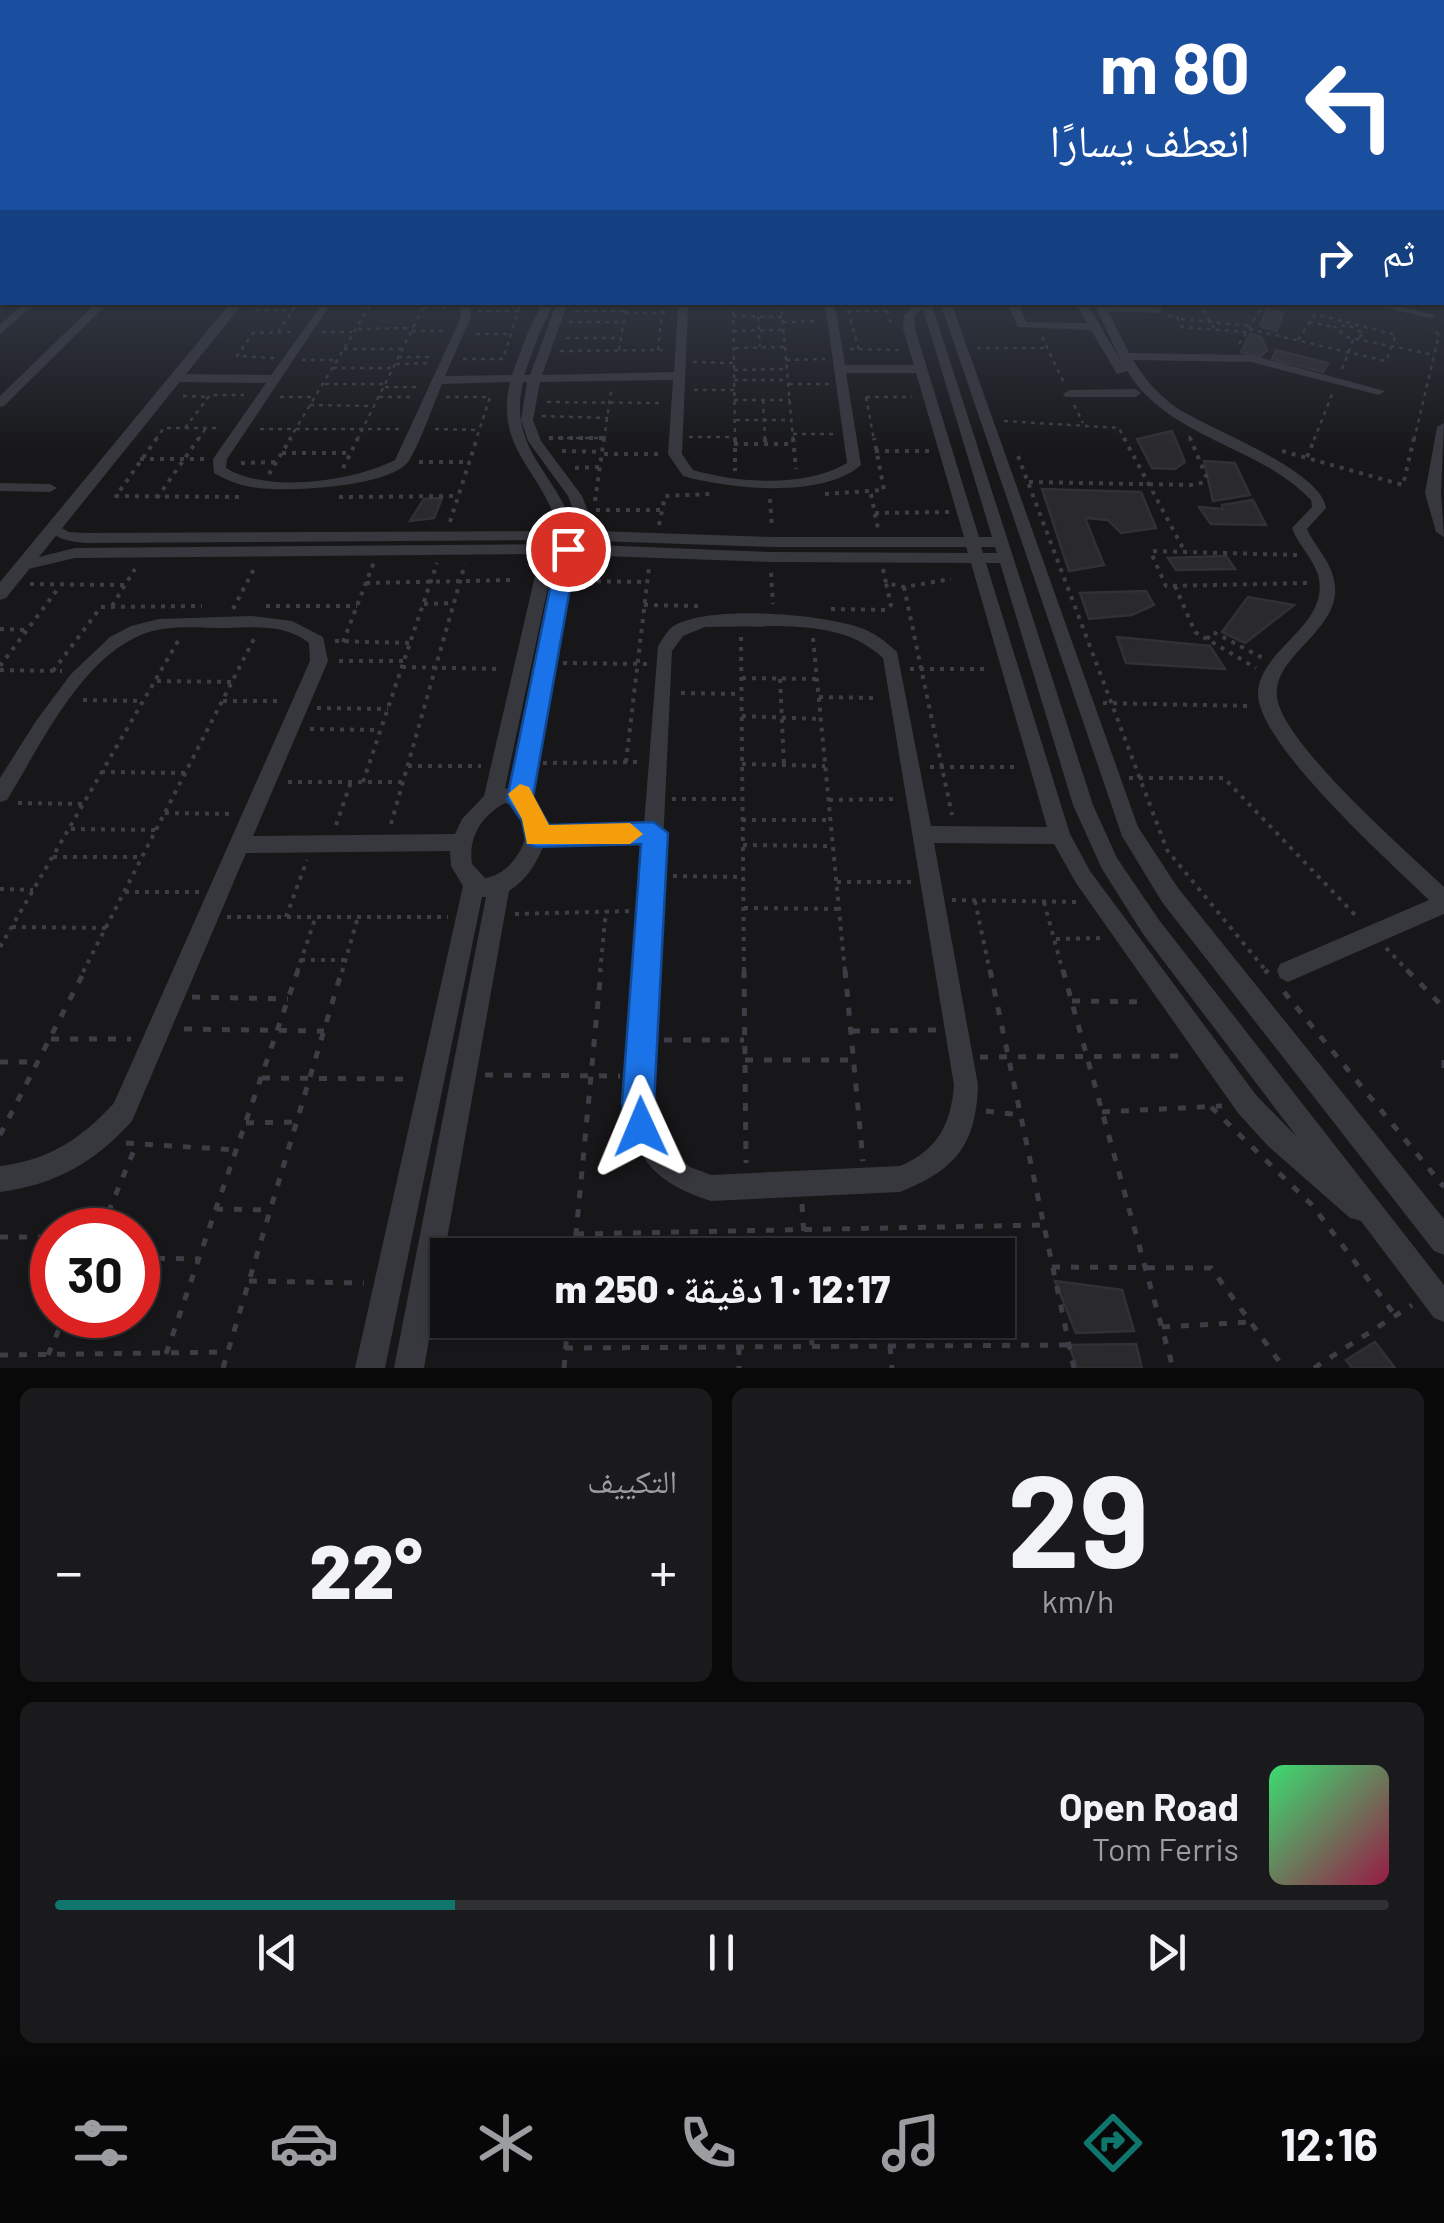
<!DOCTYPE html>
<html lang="ar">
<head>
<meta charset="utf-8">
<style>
  :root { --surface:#111113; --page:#1a1a1c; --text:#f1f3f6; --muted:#9c9da0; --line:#303133; --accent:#0f766e }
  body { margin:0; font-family:Barlow,"Noto Naskh Arabic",sans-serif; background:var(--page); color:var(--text); direction:rtl; height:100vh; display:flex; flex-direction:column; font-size:38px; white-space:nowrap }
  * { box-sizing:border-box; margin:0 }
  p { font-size:32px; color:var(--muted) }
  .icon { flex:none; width:55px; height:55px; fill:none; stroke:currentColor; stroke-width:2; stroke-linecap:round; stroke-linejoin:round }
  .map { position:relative; height:1368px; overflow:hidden; direction:ltr }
  .sheet { display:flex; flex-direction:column; gap:20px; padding:20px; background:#09090a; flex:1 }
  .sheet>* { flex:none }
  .hud { position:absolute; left:0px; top:0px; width:1445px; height:305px; box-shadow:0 2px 8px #0004,0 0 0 2px var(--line); direction:rtl; background:#1a4fa0; color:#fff; overflow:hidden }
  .speed { position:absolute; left:30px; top:1208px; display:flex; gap:20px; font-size:50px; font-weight:700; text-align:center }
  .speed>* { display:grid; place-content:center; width:130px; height:130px; border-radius:50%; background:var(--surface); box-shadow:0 2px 8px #0004,0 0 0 2px var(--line); line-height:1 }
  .speed .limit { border:15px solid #d22; background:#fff; color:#111 }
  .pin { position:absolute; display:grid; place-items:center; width:85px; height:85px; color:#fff; margin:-42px; border:5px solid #fff; border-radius:50%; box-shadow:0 2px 10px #0007 }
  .me { position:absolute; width:110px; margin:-55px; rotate:359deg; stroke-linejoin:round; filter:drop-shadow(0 0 8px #0008) }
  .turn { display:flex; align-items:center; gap:35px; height:210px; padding:0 30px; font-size:45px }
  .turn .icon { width:130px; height:130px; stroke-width:2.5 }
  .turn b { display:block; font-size:70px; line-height:85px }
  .then { display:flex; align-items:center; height:95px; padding:0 30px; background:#0003; gap:20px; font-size:38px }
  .big { font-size:75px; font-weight:800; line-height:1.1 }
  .sheet .card { flex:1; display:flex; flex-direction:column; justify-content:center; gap:15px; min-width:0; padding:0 35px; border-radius:15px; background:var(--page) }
  .sheet .dial { align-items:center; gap:0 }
  .dial b { font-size:130px; line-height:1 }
  .song { display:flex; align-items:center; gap:30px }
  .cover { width:120px; height:120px; border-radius:15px; background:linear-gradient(135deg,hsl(140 70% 55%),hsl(340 70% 35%)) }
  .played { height:10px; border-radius:5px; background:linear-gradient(90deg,var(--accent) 30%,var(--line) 30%) }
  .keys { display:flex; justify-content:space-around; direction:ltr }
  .heat { display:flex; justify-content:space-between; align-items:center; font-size:55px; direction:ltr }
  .sheet .tiles { flex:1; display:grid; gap:20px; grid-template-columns:1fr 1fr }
  .card:last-child { grid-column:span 2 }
  .trip { position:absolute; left:430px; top:1238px; width:585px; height:100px; border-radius:0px; background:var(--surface); box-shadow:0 2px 8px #0004,0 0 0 2px var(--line); font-weight:800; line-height:100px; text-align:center; direction:rtl }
  .menu { display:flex; height:160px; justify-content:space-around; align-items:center; background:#070708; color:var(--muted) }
  .menu .icon { width:70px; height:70px }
  .menu .active { color:var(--accent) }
  .menu b { font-size:45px; color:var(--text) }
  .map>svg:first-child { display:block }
  .building { fill:#2a2a2d; stroke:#313035; stroke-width:2.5 }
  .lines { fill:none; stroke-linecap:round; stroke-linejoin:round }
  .path-far2 { stroke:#3d3e45; stroke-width:2.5; stroke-dasharray:4 5; stroke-linecap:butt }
  .path-far1 { stroke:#3d3e45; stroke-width:4; stroke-dasharray:4 6; stroke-linecap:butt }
  .path { stroke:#3d3e45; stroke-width:5; stroke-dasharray:8 11; stroke-linecap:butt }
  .minor { fill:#37373e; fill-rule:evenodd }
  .tertiary { fill:#37373e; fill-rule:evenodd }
  .route { fill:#1a73e8; stroke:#114b97; stroke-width:2.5 }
  .slow { fill:#f59e0b }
</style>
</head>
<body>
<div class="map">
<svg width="1444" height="1368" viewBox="0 0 1444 1368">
  <rect width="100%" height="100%" fill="#171719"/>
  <!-- building -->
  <path class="building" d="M1267,309L1283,313L1277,331L1260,326Z
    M1250,334L1261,337L1267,350L1260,357L1241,352Z
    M1276,350L1328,363L1323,372L1272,359Z
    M1172,431L1185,462L1175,469L1152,468L1137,439Z
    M1204,461L1235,463L1250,495L1213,501Z
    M1042,489L1141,492L1156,528L1121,533L1108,520L1085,518L1104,565L1069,571Z
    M442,498L434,518L410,521L424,499Z
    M1253,500L1266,525L1211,524L1199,507L1223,509L1222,505Z
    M1226,556L1235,569L1176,570L1168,558Z
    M1146,591L1154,605L1132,615L1089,619L1080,593Z
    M1248,597L1294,605L1245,643L1222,632Z
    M1117,637L1210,646L1225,669L1126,663Z
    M1055,1281L1122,1290L1134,1331L1076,1333Z
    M1375,1342L1395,1368H1352L1346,1360Z
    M1136,1344L1142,1368H1077L1069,1345Z"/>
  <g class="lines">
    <!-- path-far2 -->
    <path class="path-far2" d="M261,302L256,310H293
      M733,302L735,440
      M781,302L793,440
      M846,302L859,350
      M884,302L892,327
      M1198,302L1215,329
      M1331,302L1350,307
      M344,306L370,307
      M424,307H452
      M478,311H518
      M575,311H626
      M847,311H887
      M625,313H668
      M733,316L782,317
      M1168,316L1177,317L1182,327L1247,332
      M758,317L760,347
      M1181,319L1251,326
      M569,322H624
      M783,322L819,321
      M1309,322L1334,327
      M358,329L413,328
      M1249,329L1386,361L1396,335L1315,314L1298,340
      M412,331H445
      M733,331L783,330
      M278,332L298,302
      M322,332H352
      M476,334H511
      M1042,337L1064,383
      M1359,337L1364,334L1348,325L1334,327L1347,337L1434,355
      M566,338H621
      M1239,344L1265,302
      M735,348L785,347
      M977,348H1047
      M344,349H403
      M850,349L901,350
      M619,350L627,302
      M658,350L663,302
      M560,351L666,350
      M398,357H434
      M274,358L237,356L253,333L292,332
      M463,359H503L521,302
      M302,360H337
      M786,360L825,359
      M693,362L734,363
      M396,364L431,363
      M333,368H393
      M1342,369L1354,338
      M734,370L787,369
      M734,380H788
      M325,384H385
      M789,384H829
      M385,387H421
      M694,390H734
      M183,396L208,397
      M280,397H315
      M379,397H412
      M446,397H490L476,440
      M866,397H912
      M866,397L874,440
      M734,400H790
      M763,400L765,440
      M547,402L663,403
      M310,405L374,406
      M1074,405L1083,423
      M542,416L608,418
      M736,420H792
      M1004,421L1119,428L1125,440
      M185,428L210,395H244
      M260,429H401
      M435,429L480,430
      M793,434H833
      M1189,436L1191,440
      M689,437H734
      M549,438H604
      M155,440L164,428H221
      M198,440L206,428
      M289,440L372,302
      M357,440L426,302
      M604,440L611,391
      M1314,440L1333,392
      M1414,440L1439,335L1432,328"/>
    <!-- path-far1 -->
    <path class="path-far1" d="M157,438L116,496L244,497
      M549,438H604
      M735,438V471
      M765,438V444
      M793,438L796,469
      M1124,438L1184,550
      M734,444H794
      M562,451L602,452
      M875,451H930
      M1282,451L1403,485L1414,438
      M282,453H351
      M604,454H660
      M1018,456L1167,850L1267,972
      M1307,457L1315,438
      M140,459H205
      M419,462H470
      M241,463L276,462
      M343,468L358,438
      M575,468L600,467
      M269,474L291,438
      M1029,482L1194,485L1204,482L1206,476L1190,438
      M825,494L884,490L874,438
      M871,494L878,529
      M339,497L459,496
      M157,498L199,438
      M770,499L772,529
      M595,501L604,438
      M596,510H661
      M875,513L950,512
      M450,522L477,438
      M659,525L665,496L710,494
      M1297,555L1152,551V555L1166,586L1308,583
      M883,569L886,583L904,587L951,579
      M771,573L773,604
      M577,581L647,582
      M366,583L514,580
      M30,584L125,585
      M1175,586L1195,632L1256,668
      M904,587L952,815
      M424,604L454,603
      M644,605L701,606
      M112,606L135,569
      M266,606H357
      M233,609L256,565
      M831,609L886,610L891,605L886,583
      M0,629L27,630
      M741,637L744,972
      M813,638L845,972
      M1207,639L1213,632L1263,658
      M335,641L410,643
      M343,642L374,562
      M339,661H404
      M563,663L649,664
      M0,666L60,586
      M402,667L502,669
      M910,669H990
      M0,670L62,671
      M53,671L101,607L202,606
      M742,678L817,679
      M780,679L784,765
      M157,681L232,682
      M681,693L741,694
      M819,697L879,698
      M83,700L143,701
      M223,701H282
      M1103,703L1253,706
      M317,708L388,709
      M742,716L821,719
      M310,729L380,730
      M626,762L649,567
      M543,763L639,762
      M742,764L825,766
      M408,766H481
      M930,767H1020
      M101,772L185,773
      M1129,778H1224L1359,919
      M288,782H403
      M363,782L437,563
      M672,799H742
      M829,800L897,799
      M18,803L83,804
      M165,813L234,814
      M742,820H831
      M391,824L465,564
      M336,825L351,782
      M71,829L156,830
      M743,845L833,846
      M53,857H142
      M673,876L743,877
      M837,882H911
      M0,889L33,890
      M125,892H200
      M952,900L1077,902
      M975,901L990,972
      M1044,902L1063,972
      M744,908L839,909
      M515,914L630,911
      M227,917H448
      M286,917L307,860
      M12,927L106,928
      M1056,939L1102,938
      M0,947L181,636
      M1386,948L1409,972
      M301,960H345
      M83,972L256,635
      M297,972L316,916
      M342,972L358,917
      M600,972L606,911"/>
    <!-- path -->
    <path class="path" d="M744,970L746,1163
      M845,970L863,1161
      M990,970L1074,1368
      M1063,970L1173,1368
      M1265,970L1268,973
      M1407,970L1444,1008
      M1284,992L1444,1187
      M192,997L288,999
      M1072,1001L1147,1002
      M184,1029L324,1031
      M852,1031L937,1030
      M51,1039H131
      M664,1040H744
      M980,1057L1185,1056
      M745,1060H854
      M1444,1060V1073
      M0,1062H37
      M485,1075L620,1076
      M262,1078L413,1079
      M1211,1107L1312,1205L1395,1315
      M986,1111L1021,1115
      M1102,1112L1222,1106
      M246,1123L296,1122
      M0,1135L85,970
      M126,1143L236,1150
      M802,1204L805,1255
      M215,1209L270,1210
      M101,1230L137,1143
      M576,1234L1043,1225
      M0,1237H52
      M574,1255L601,970
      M138,1258L199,1259
      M1052,1267L1211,1268L1284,1368
      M249,1281L364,1283
      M810,1320L812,1345
      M1162,1327L1252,1322
      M890,1346L892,1368
      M739,1347V1368
      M565,1348L1069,1345
      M166,1354L298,970
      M0,1355L228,1352
      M48,1355L65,1315
      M223,1368L342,970
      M564,1368L568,1320
      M1314,1368L1412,1305"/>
    <!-- minor -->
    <path class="minor" d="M25,302H37L0,334V325Z
      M97,302H109L4,406L0,407V396Z
      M324,302H336L326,311L227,459L226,468C267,494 354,481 395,460L461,317L460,302H470L471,317L445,376L512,375L527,334L543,302H554L539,334L524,375H530L557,302H568L542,375L674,372L678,308L681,302H692L688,308L682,454L693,470C738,483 805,488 847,463L826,311L820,302H831L836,311L845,365H914L903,329L904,315L917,302H931L1093,805L1117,858L1159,920L1444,1285V1322L1434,1318L1361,1221L1350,1218L1268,1146L1238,1113L1076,883L1054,844L934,843L978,1085C976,1146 955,1170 900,1192L711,1201C657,1184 634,1160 625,1103L643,842L544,845C535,866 527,879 509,891L424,1368H394L486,897H482L385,1368H355L463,886L451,866L450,851L246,853L132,1121C95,1162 55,1185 0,1192V1166C49,1160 81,1139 114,1103L310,661L309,643C285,624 256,627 227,628C200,628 168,624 143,634C80,659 41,745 7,800L0,802V778L36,721L71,674L110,637L131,626L159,619L252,616L292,621L323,637L328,661L253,836L455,834L462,819L484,796L540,554L75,558L24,570L16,565L19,562L75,548L568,544L770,552L968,553L966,547H773L568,540L85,543C69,541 58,540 47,528L54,524L69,532L85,533L559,531C544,471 494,451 510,382L442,384C434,403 419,446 408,462C389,487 287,492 258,488C241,486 228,481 214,473L213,459L266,383L176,382L170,378L176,374L271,375ZM923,309L992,537H979L915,329L914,316ZM846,373H916L964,537H773L596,531L582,496L541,441L533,420L540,382L673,380L668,454L683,476C729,489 823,499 861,465ZM523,382H527L521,420L528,441L568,496L581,531H574C558,472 507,451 523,382ZM981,547H995L997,553H983ZM555,554H559L512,790L505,788ZM575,555L770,562L971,563L1047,827L931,826L897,652C885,641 874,632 858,627C820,614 706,604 672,627C667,631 662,640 658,646L644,825L546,828L542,811L530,796ZM986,563H1000L1073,805L1102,869L1143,934L1297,1137L1256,1095L1090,871L1070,834ZM777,626C816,627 853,630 883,658L954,1085C951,1124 938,1150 900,1166L711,1175L690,1167L668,1149L657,1131L651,1103L672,651L683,636L705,627ZM505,803C548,815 518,874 485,878L472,864C468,838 481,816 505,803Z
      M940,302H951L1138,827L1178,888L1444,1219V1255L1434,1251L1162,902L1122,836Z
      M1007,302H1018L1026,322L1087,323L1075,302H1086L1127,371L1117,374L1091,330L1018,327Z
      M1093,302L1161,308L1162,310L1157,313L1108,311L1129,353L1251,355L1385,391L1379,395L1251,362L1133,360C1144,378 1157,393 1174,406C1207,429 1321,469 1326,508L1307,529C1314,545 1328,558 1333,576C1349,628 1272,653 1277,697C1282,743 1407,852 1444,887V914L1288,982L1280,978L1277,971L1280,964L1429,900C1391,863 1260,746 1258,695C1257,649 1332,626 1318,575C1313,558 1298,545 1292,528L1312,507L1311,500C1265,452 1194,442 1147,396C1121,371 1110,334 1093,302Z
      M1356,302H1381L1435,315L1430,318Z
      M1069,390L1135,389L1141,393L1135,397H1065L1063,394Z
      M0,483L50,484L57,488L50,492L0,491Z"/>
    <!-- tertiary -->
    <path class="tertiary" d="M2,275V284L0,285V276Z
      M231,302H244L6,598L0,600V582Z
      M1444,423L1441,493L1444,537L1436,532L1425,493L1437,427Z"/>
  </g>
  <!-- sky -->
  <linearGradient id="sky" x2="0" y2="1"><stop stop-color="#0d0d0e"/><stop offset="0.58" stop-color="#363c49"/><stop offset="1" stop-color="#363c49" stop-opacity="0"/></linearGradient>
  <rect width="1444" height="456" fill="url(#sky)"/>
  <!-- route -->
  <path class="route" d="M568,543L577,549L533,797L549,825L654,822L668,833L654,1103L657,1127L652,1139L641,1144L629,1139L622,1103L641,844L536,847L527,844L522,821L507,799L558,549Z"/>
  <!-- slow -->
  <path class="slow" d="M520,784L529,787L549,825L630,823L643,834L630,844H527L522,819L508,794Z"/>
</svg>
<div class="speed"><div class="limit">30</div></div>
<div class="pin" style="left:568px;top:549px;background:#d93025"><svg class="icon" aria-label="arrive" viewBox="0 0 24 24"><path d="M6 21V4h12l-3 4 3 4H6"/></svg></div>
<svg class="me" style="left:641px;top:1127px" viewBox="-20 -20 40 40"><path d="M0-17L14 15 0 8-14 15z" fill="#1a73e8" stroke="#fff" stroke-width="4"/></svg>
<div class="trip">12:17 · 1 دقيقة · 250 m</div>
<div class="hud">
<div class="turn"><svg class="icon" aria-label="left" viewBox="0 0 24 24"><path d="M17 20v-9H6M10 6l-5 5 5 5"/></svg><div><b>80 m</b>انعطف يسارًا</div></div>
<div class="then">ثم<svg class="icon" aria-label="right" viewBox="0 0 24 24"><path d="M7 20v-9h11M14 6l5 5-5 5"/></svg></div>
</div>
</div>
<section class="sheet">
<div class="tiles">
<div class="card dial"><b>29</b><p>km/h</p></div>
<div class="card"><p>التكييف</p>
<div class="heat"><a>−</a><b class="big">22°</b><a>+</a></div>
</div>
<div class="card">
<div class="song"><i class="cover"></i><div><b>Open Road</b><p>Tom Ferris</p></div></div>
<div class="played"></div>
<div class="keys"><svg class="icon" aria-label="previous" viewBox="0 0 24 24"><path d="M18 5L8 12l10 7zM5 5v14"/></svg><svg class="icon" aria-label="pause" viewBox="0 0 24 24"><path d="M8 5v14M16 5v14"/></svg><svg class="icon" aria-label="next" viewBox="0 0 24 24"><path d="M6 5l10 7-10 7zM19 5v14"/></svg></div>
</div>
</div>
</section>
<nav class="menu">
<b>12:16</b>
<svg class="icon active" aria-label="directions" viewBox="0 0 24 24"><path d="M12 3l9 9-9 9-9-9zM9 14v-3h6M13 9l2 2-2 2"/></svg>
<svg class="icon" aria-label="music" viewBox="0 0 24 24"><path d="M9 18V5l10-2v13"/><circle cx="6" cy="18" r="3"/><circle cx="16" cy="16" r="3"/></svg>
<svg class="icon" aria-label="phone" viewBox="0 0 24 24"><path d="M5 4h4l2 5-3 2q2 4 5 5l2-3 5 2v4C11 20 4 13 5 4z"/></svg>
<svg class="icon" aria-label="climate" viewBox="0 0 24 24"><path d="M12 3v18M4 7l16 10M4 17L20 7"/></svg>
<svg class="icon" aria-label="car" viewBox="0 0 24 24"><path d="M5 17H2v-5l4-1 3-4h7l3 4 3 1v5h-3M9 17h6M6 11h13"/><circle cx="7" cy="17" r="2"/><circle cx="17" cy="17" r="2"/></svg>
<svg class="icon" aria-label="filters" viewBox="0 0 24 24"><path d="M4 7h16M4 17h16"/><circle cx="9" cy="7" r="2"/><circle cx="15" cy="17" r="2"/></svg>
</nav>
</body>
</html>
